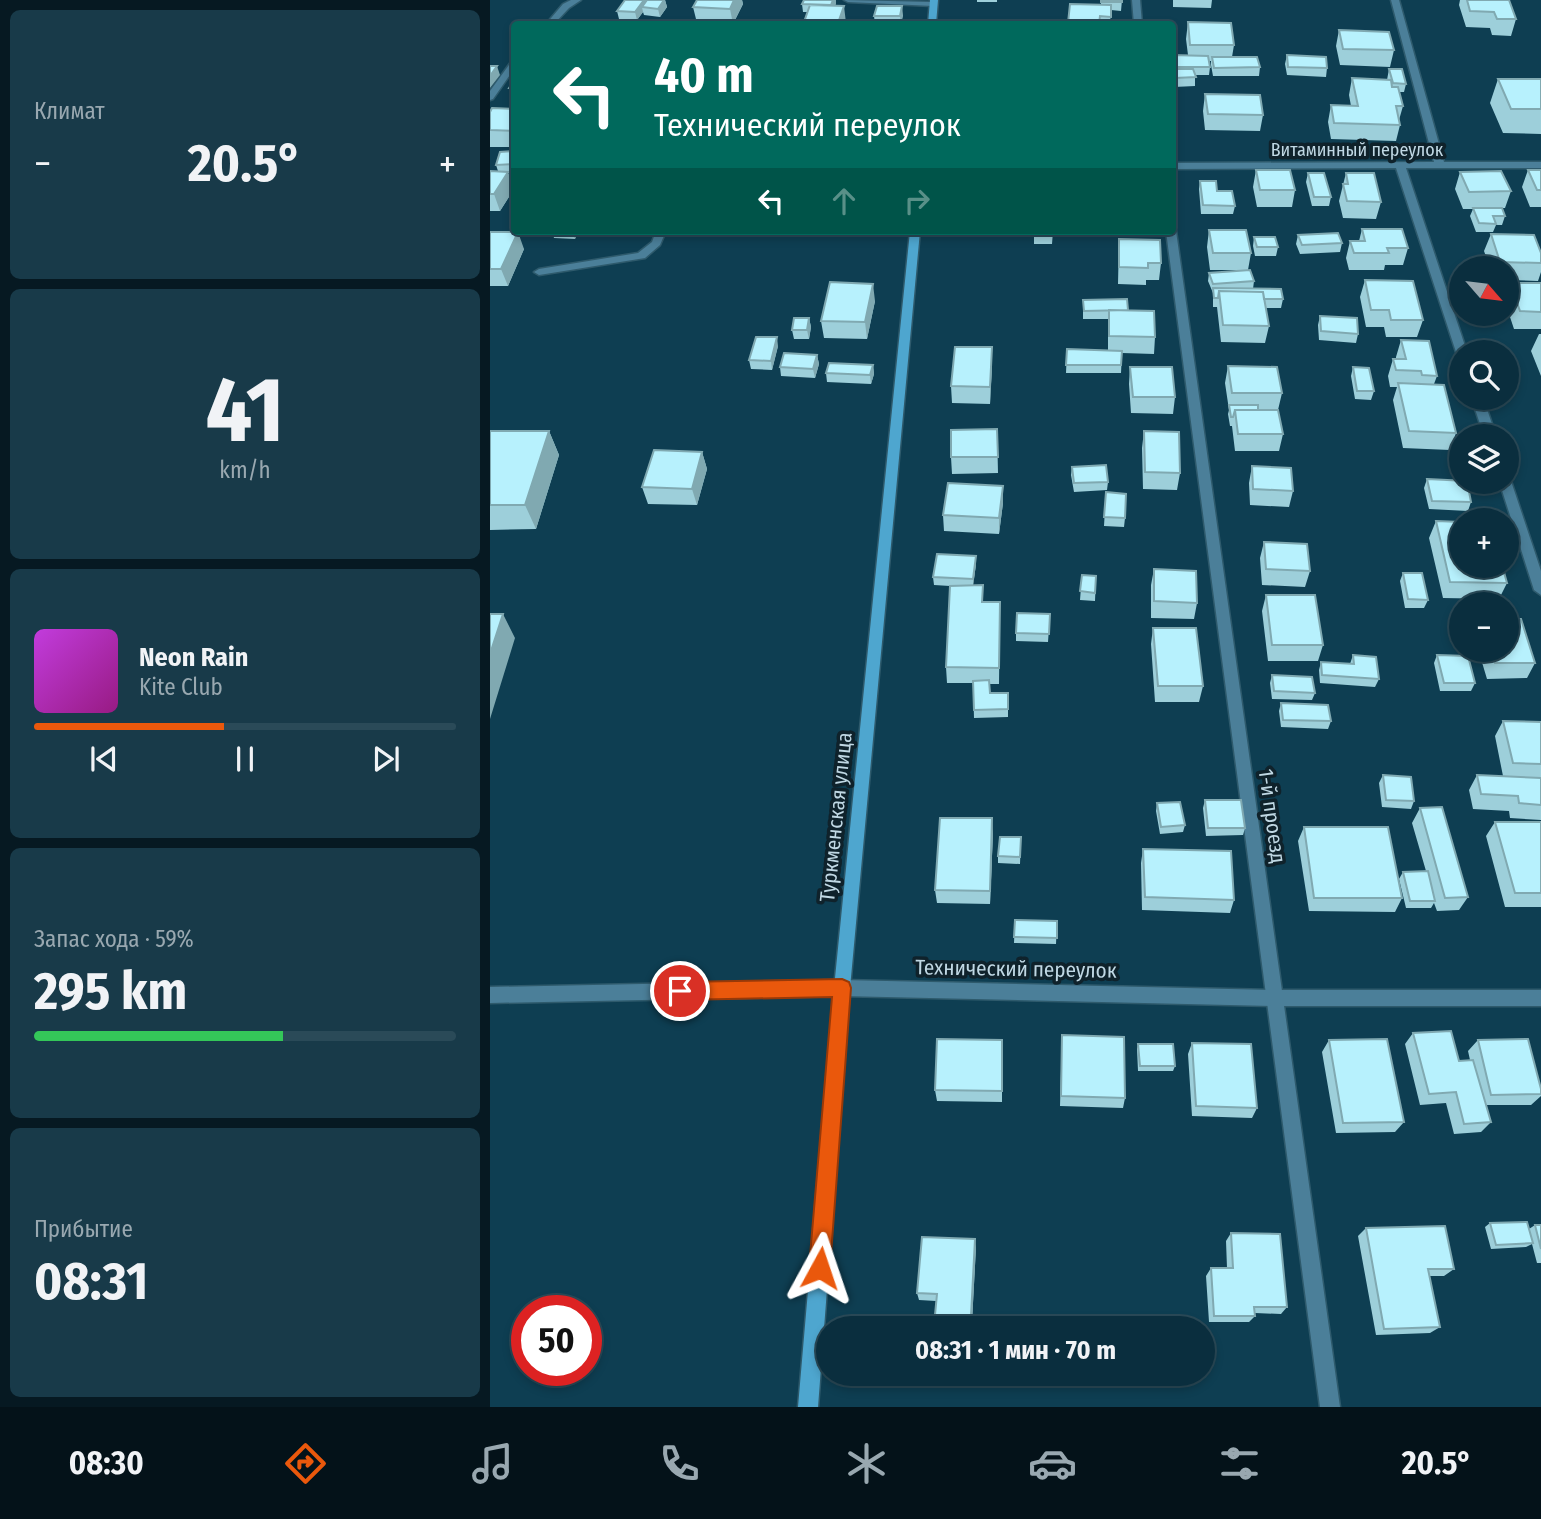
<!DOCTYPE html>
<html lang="ru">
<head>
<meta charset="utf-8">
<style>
  :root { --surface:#0a2e3e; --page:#183a49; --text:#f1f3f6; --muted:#99a8b0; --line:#2a4a58; --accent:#ea580c }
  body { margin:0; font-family:"Fira Sans Condensed",sans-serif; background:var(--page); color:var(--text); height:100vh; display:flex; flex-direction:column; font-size:26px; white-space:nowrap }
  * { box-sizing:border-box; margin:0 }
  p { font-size:23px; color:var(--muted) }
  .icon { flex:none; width:38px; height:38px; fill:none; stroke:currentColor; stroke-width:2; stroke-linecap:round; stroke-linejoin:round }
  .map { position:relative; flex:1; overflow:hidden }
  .details { display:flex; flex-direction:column; gap:10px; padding:10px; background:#061922; width:490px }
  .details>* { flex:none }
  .hud { position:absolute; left:21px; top:21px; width:665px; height:214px; border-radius:7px; box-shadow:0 4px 10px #0003,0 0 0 2px var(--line); background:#00695c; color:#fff; overflow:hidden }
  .needle { width:46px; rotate:118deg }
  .buttons { position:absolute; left:959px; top:256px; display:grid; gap:14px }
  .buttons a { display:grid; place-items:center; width:70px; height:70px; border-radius:50%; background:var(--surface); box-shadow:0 4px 10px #0003,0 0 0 2px var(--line); font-size:35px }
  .speed { position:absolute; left:21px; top:1295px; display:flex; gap:14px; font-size:35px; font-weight:700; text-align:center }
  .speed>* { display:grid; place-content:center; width:91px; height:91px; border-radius:50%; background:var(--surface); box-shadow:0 4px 10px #0003,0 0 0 2px var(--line); line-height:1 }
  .speed .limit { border:10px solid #d22; background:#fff; color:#111 }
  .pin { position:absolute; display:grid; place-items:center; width:60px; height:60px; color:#fff; margin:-30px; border:4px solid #fff; border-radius:50%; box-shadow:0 2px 7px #0007 }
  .me { position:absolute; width:77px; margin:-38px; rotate:5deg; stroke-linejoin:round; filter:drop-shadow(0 0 5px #0008) }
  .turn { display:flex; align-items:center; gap:24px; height:147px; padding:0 28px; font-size:32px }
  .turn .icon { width:91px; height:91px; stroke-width:2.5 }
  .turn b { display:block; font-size:49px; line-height:60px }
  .lanes { display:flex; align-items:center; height:66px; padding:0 28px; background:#0003; justify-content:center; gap:35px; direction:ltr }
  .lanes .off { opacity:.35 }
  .big { font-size:52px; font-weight:700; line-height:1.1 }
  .details .widget { flex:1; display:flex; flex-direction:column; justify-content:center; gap:10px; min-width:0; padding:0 24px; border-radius:10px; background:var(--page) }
  .details .dial { align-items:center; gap:0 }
  .dial b { font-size:91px; line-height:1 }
  .song { display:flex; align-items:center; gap:21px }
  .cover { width:84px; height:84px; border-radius:10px; background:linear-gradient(135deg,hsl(290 70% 55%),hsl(310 70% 35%)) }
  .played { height:7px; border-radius:4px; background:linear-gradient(90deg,var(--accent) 45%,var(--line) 45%) }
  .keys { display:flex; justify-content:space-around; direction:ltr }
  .heat { display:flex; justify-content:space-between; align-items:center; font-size:38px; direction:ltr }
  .charge { height:10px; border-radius:5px; background:linear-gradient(90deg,#34c759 59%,var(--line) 0) }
  .trip { position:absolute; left:326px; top:1316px; width:399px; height:70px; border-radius:35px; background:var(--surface); box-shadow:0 4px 10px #0003,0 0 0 2px var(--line); font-weight:700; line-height:70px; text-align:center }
  .tab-bar { display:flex; height:112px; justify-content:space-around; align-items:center; background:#041219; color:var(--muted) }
  .tab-bar .icon { width:49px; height:49px }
  .tab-bar .current { color:var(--accent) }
  .tab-bar b { font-size:32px; color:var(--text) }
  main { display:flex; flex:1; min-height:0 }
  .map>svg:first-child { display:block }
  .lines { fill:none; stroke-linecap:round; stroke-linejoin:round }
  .lane-casing { stroke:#2e5a6c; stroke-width:3 }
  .street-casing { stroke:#2e5a6c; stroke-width:3 }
  .secondary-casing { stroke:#2e5a6c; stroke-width:3 }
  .lane { fill:#4b7f99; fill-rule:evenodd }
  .street { fill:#4b7f99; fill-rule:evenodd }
  .secondary { fill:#4ea6cf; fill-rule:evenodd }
  .wall { fill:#9dcfda }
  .shaded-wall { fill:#80a9b1 }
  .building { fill:#b7f1fd; stroke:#80a9b1; stroke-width:2 }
  .route { fill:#ea580c; stroke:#983908; stroke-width:2 }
  .labels { text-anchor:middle; stroke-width:7; stroke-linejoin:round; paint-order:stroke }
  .far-street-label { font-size:18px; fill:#c0d8e4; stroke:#0f222b }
  .street-label { font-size:21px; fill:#c0d8e4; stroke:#0f222b }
</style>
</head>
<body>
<main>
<section class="details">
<div class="widget"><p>Климат</p>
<div class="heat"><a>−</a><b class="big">20.5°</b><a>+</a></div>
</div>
<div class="widget dial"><b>41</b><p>km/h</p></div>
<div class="widget">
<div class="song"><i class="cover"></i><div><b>Neon Rain</b><p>Kite Club</p></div></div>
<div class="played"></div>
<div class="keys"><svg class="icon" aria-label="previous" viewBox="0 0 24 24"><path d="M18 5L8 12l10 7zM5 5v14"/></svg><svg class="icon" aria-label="pause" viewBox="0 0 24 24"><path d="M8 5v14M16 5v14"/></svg><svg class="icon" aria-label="next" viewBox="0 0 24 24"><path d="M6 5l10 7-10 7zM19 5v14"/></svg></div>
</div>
<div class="widget"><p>Запас хода · 59%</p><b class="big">295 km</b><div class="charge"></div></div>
<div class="widget"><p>Прибытие</p><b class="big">08:31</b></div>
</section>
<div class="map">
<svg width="1051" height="1407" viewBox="0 0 1051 1407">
  <rect width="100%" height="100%" fill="#0e3e52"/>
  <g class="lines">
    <defs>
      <path id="lane" d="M81,0H91L79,8L64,24H56L73,4Z
        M354,0L443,2L447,4L443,6L358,2Z
        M642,0H650L652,24H644Z
        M21,62H24V69L3,99L0,100V91Z
        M682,228L686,231L850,1407H830L676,231H682Z
        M166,231H176L170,245L155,258L49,275L44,272L49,269L148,253L162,242Z"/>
      <path id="street" d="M901,0H909L954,162H1051V168H916L977,352H971V355L966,352L906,168L682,169V163L944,162Z
        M24,176V182L0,184V178Z
        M981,397H993L1006,436H994Z
        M1017,477L1021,481L1051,571V595L1044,590L1009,481H1017Z
        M352,980L785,990H1051V1006H785L352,996L0,1003V987Z"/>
      <path id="secondary" d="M440,0H448L446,24H438Z
        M420,231H430L360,988L328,1407H308L344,988Z"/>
    </defs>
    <!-- lane casing -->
    <use href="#lane" class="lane-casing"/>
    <!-- street casing -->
    <use href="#street" class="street-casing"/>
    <!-- secondary casing -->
    <use href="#secondary" class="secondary-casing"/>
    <!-- lane -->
    <use href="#lane" class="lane"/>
    <!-- street -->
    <use href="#street" class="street"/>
    <!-- secondary -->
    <use href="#secondary" class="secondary"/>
  </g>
  <!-- wall -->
  <path class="wall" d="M135,0H156V2L157,0H175L177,7L170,17L154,15L153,12L147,20L129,19L127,11Z
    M207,0H252L253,4L243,24L207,23L203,7Z
    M314,0H346L345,6L356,23V24H314V22L318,12H313L312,4Z
    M487,0H507V2H487Z
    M611,0H632L631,11L621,10L620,24H578L580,4L611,5Z
    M683,0H722L721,8L683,7Z
    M970,0H977L1026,19L1021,36L1002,35L1000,28L976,27L969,5Z
    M413,15L411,24H385L384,16Z
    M698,22L744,45L742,57L770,67L769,76H723L721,65V61H719L720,67L719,75H705V86L684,87L682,80V55H698L696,39Z
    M849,30L904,50L900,67L850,65L846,46Z
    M797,55L837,68L836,77L797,75L795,64Z
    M899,69L916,84L914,92H909L913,106L909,120L910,125L906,141L841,139L838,122L841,105L861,106L859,95L862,78L897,80Z
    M1008,79H1051V134L1013,133L1000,103Z
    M24,81V105L19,88Z
    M715,94L773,115L770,131L715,130L713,111Z
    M24,109V147H0V112Z
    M24,151V173H18L24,189L10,211H0V171H8L6,165Z
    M766,170L805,190L802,207H767L763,187Z
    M1038,170H1051V207H1040L1032,187Z
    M970,172L1021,191L1015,208H1012L1015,216L1012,225H1006L1003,232H986L980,216L983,209H973L965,189Z
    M818,173L841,197L839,206H822L816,182Z
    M856,173L891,202L886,219L853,218L849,201Z
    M710,181L727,191L745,206L743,214H711L709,189Z
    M872,229L918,248L913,265H895L894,270H859L856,258L860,241H869Z
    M719,230L761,253L758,270L764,281L763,289L793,299L791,308H776L779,326L775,343L731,342L727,307H723V293L718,281L719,273L756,270H720L717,247Z
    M62,231H88L85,239L64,238Z
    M187,231H214L213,233Z
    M237,231H256L254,235L237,234Z
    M544,231H563L562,244H544Z
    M0,232L34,249L18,286H0Z
    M1001,234L1051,253V272L1048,281L1017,280V268H1000L994,251Z
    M808,235L852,243L850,252L810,254L806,244Z
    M764,237L788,247L786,256H765L763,246Z
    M629,239L671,263L669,280H656V285L628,284Z
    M875,280L933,320L927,337H896L894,327H876L870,297Z
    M1020,283H1051V329H1024L1017,308V292Z
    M593,300L638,310L665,337L664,354L632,353L631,373H576L577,349L618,351V319H593Z
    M385,301L377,339L334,338L331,321Z
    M830,316L868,334L866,343L829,340L828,325Z
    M319,318L321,327L319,339H304L302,330Z
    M1049,334H1051V376L1041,351Z
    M911,340L947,376L944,384L966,433L960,450L913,448L903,400L907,387H900L898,376L903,359H906V357Z
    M288,346L282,370L261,369L259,360Z
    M502,347V364L500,404L462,403L461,386Z
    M327,355L329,364L325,378L291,376L290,367Z
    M383,365L384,374L381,384L337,382L336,373Z
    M738,366L792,393L788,410L793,434L789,451H745L742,426H740L738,414L739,410L735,383Z
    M640,367L685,397L683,414L641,413L639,384Z
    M863,367L884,391L881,400L865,399L861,376Z
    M507,429L508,473L462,474L461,457Z
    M0,431H59L69,455L46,529L0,530Z
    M654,431L690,473L687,490L653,489L652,448Z
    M212,452L217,469L207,505L158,504L152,487Z
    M762,466L803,491L799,507L760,505L759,483Z
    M582,467L618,482L617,490L584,492L581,475Z
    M937,479L981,502L978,511L939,509L934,488Z
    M513,486V503L509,534L454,531L453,515Z
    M616,492L635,518L634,527L614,526Z
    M946,521L1017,583L1009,599L953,598L939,538Z
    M774,542L820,571L815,587L772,585L770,558Z
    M486,556V564L483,585H493V602H510L509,684H500V693H518V717L484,718L483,683H457L456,667L460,586L444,585L443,577Z
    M664,569L707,603L704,619L661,618V585Z
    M913,573L938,600L934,608H915L910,581Z
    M592,575L606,576L605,601L590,600Z
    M776,595L833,645L828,661H778L772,611Z
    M560,614L558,642L526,641V633Z
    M663,628L713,686L709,702H665L661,644Z
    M988,649H1017L1045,663L1037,678L997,679Z
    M863,655L889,679L885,687L830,683L829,670L831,662L860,664Z
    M947,655L985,683L981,691H950L944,663Z
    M782,675L825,693L822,700L782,699L780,683Z
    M791,703L841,721L838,729L791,727L789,711Z
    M1013,721L1051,722V820L1020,818L1019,811L983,809L979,790L987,775L1013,776L1005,736Z
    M893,775L924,801L921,809L892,807L889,783Z
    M715,800L755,828L753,835L716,836L713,808Z
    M667,803L695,825L693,832L670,834L666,811Z
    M930,808L978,897L969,910L947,911L944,903L941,908H916L909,879L913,872L936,871L922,823Z
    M1005,822H1051V907H1015L996,836Z
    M814,827L912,898L905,912L819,911L808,841Z
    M503,832L500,904L447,903L445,890Z
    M531,837L530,864L508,863V856Z
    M653,849L744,900L740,913L652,910L651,863Z
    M525,920L567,921L566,944L524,943Z
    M923,1033L969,1061L980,1060L978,1051L988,1040L1051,1089V1096L1041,1105H996L1001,1122L991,1132L964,1134L956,1103L930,1105L915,1044Z
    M572,1035L635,1098L633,1108L570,1106Z
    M512,1040V1102L447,1101L445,1090Z
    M839,1040L914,1122L905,1132L846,1133L832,1052Z
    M702,1043L767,1108L762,1118L702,1116L698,1054Z
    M648,1044L685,1066L683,1071H648L647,1049Z
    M1000,1223L1039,1229L1045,1225H1051V1263H1047L1042,1244L1036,1247L1001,1249L995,1227Z
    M876,1228L964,1269L954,1276H939L950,1327L940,1333L886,1335L868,1236Z
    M741,1233L797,1307L791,1314L765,1313V1316L759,1322H719L716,1276L721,1268H737L736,1241Z
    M486,1247L482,1322L447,1321L445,1315L446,1301L429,1300L427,1293Z"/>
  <!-- shaded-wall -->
  <path class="shaded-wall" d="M154,0H156L157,7H152L153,12L147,20L145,12Z
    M174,0H175L177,7L170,17L168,9Z
    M244,0H252L253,4L243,24L240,9Z
    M343,0H346V4L342,13L341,5Z
    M354,6L356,23V24H348Z
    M412,6L413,15L411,24L410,16Z
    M7,66L10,75L0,88V76Z
    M18,172L24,189L10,211L4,194Z
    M82,231H89L85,239Z
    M28,232L34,249L18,286L11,269Z
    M383,284L385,301L377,339L375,322Z
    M319,318L321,327L319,339L317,330Z
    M287,337L288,346L282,370L281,361Z
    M502,347V364L500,404V387Z
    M327,355L329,364L325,378L323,369Z
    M383,365L384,374L381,384L380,375Z
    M59,431L69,455L46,529L35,505Z
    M212,452L217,469L207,505L202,489Z
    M513,486V503L509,534V518Z
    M486,556V564L483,587V579Z
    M13,614L25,638L0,719V654Z
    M502,818L503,832L500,904V891Z
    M485,1239L486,1247L482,1322L481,1316Z"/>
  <!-- building -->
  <path class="building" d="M135,0H154L145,12L127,11Z
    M157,0H174L168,9L152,7Z
    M207,0H244L240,9L203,7Z
    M314,0H343L341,5L312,4Z
    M611,0H632V2H611Z
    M977,0H1019L1026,19H1007L1004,12L980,11Z
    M580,4L621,5V17L610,16L609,24L578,23Z
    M320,5L354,6L348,23L314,22Z
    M387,6H412L410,16H384Z
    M52,22L85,24H50Z
    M122,22L142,24H121Z
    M698,22L741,23L744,45H700Z
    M849,30L899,32L904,50L853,49Z
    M682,55L718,56L720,67H683Z
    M797,55L836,57L837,68L798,67Z
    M722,57H767L770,67L724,68Z
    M0,66H7L0,76Z
    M683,69H703L706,77L685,78Z
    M899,69H912L916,84L903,83Z
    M862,78L901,80L902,87H908L913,106H906L910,125L844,123L841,105L868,106Z
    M1008,79H1051V109H1021Z
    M24,81V89L19,88Z
    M715,94L770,95L773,115L718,114Z
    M2,108L24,109V131L0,130V112Z
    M24,151V164L6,165L10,152Z
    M766,170H800L805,190H770Z
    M1038,170H1051V190H1047Z
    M0,171L18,172L4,194H0Z
    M1011,171L1021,191L979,192L970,172Z
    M818,173H834L841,197H824Z
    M856,173H884L891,202L857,201L853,184H858Z
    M710,181H726L727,191H742L745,206L713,205Z
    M983,208H1012L1015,216H1003L1006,224L989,223Z
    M872,229H912L918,248H897L899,253H864L860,241H875Z
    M719,230H756L761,253H723Z
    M544,231H563L562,236L544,235Z
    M0,232H28L11,269H0Z
    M848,233L852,243L812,245L808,235Z
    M1001,234L1044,235L1051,253V263L1010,262Z
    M764,237H785L788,247H767Z
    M629,239L670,240L671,263H658V268L629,267Z
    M760,270L764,281L723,284L719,273Z
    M875,280L923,281L933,320H901L899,310H881Z
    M340,282L383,284L375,322L331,321Z
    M1020,283H1051V312L1030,311Z
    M723,288L791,289L793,299H774L773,292L729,291L728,298H724Z
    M729,291L773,292L779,326L733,325Z
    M637,299L638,310L594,311L593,300Z
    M619,310L664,311L665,337L619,336Z
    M830,316L867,318L868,334L831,331Z
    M304,318H319L317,330H302Z
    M266,337H287L281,361L259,360Z
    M911,340L939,341L947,376L932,375L931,371L906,370L903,359H916Z
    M465,347H502L500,387L461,386Z
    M577,349L632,351L631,365H576Z
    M294,353L327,355L323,369L290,367Z
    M339,363L383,365L380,375L336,373Z
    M738,366L787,367L792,393H742Z
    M640,367H682L685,397H643Z
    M863,367L879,368L884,391H867Z
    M908,383L954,385L966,433L919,431Z
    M739,405H768V410H745L743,417H741Z
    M745,410H788L793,434H748Z
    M507,429L508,457H461V430Z
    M0,431H59L35,505H0Z
    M654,431L689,432L690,473L655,472Z
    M164,450L212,452L202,489L152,487Z
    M616,465L618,482L584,483L582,467Z
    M762,466L801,468L803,491L763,489Z
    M937,479L977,481L981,502L942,501Z
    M458,483L513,486L509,518L453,515Z
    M616,492L636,494L635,518L614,517Z
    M946,521L971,522V565H1012L1017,583L960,582Z
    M774,542L817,544L820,571L776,569Z
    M447,554L486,556L483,579L443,577Z
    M664,569L706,571L707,603L664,601Z
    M913,573H932L938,600L918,599Z
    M592,575L606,576L605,593L590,591Z
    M493,585L492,602H510L509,668L456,667L460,586Z
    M776,595H825L833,645H782Z
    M527,613L560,614L559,634L526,633Z
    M0,614H13L0,654Z
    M1017,619H1031L1045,663H1005L1001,649H1017Z
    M663,628H706L713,686H668Z
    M863,655L886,657L889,679L832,675L831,662L864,664Z
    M947,655L978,656L985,683H954Z
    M782,675L822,677L825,693L784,691Z
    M499,680L500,693H518V709L484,710L483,681Z
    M791,703L838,705L841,721L793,720Z
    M1013,721L1051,722V764L1023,763Z
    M893,775L921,777L924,801L896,800Z
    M987,775L1051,778V805L1029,803L1028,796L991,794Z
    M715,800H751L755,828H718Z
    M690,802L695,825L671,827L667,803Z
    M952,807L978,897L955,898L930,808Z
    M450,818H502L500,891L445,890Z
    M1005,822H1051V893H1025Z
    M814,827H898L912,898H824Z
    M510,837H531L530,857L508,856Z
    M653,849L741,851L744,900L655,897Z
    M938,871L945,901H920L913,872Z
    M525,920L567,921V938L524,937Z
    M961,1031L969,1061L983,1060L1001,1122L974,1124L966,1092L939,1094L923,1033Z
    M572,1035L634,1037L635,1098L571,1096Z
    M447,1039L512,1040V1091L445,1090Z
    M897,1039L914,1122L853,1123L839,1040Z
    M1038,1039L1051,1089V1094L1001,1095L988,1040Z
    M702,1043L761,1044L767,1108L706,1106Z
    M648,1044H683L685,1066H650Z
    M1037,1222L1043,1243L1006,1245L1000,1223Z
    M1045,1225H1051V1249Z
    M955,1226L964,1269H938L950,1327L894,1329L876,1228Z
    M741,1233L790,1234L797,1307H764L765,1316H724L721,1268H743Z
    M432,1237L485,1239L481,1316L445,1315L447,1294L427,1293Z"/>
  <!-- route -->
  <path class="route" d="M352,979L359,982L361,988L340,1268L337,1275L330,1278L322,1275L319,1268L342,997L190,1000L183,997L180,991L183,985L190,982Z"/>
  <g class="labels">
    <!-- far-street labels -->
    <g class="far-street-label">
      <text x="867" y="156">Витаминный переулок</text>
    </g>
    <!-- street labels -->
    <g class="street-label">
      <text transform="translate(782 816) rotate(82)" y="7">1-й проезд</text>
      <text transform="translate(346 817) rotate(-84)" y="7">Туркменская улица</text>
      <text transform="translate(526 969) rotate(1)" y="7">Технический переулок</text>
    </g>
  </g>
</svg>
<div class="buttons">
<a><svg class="needle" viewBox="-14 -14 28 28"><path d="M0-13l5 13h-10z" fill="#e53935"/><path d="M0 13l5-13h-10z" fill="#99a8b0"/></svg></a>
<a><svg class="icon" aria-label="search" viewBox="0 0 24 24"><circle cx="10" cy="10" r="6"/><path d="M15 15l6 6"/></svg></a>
<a><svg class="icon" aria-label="layers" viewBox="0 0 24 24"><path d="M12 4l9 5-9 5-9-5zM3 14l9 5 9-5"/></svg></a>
<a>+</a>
<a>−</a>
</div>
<div class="speed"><div class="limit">50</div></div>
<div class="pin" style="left:190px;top:991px;background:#d93025"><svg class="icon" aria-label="arrive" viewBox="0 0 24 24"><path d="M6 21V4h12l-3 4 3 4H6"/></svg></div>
<svg class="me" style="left:330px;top:1268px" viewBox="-20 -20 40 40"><path d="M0-17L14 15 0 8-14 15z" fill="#ea580c" stroke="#fff" stroke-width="4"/></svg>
<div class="trip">08:31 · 1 мин · 70 m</div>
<div class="hud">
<div class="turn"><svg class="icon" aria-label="left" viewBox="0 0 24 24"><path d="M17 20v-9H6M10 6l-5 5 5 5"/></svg><div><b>40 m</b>Технический переулок</div></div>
<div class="lanes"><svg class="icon" aria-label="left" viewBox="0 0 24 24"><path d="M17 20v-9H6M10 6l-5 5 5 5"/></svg><svg class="icon off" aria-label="ahead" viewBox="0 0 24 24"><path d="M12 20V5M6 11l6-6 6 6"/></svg><svg class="icon off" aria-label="right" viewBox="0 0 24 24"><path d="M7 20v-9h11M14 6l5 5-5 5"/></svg></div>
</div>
</div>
</main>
<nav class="tab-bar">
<b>08:30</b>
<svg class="icon current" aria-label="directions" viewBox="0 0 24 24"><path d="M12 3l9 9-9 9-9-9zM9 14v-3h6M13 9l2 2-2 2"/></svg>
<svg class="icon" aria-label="music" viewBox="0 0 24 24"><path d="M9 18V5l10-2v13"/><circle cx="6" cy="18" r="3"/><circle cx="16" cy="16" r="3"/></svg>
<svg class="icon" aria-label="phone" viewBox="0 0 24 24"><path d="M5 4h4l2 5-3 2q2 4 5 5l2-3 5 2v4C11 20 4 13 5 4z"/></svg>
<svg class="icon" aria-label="climate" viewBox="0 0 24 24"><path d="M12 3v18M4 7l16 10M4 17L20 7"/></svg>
<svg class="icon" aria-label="car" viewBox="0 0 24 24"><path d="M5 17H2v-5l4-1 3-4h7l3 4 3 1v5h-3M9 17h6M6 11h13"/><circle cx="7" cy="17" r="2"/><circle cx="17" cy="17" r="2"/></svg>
<svg class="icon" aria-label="filters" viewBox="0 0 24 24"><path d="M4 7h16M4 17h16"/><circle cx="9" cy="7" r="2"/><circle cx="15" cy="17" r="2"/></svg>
<b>20.5°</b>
</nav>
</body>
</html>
